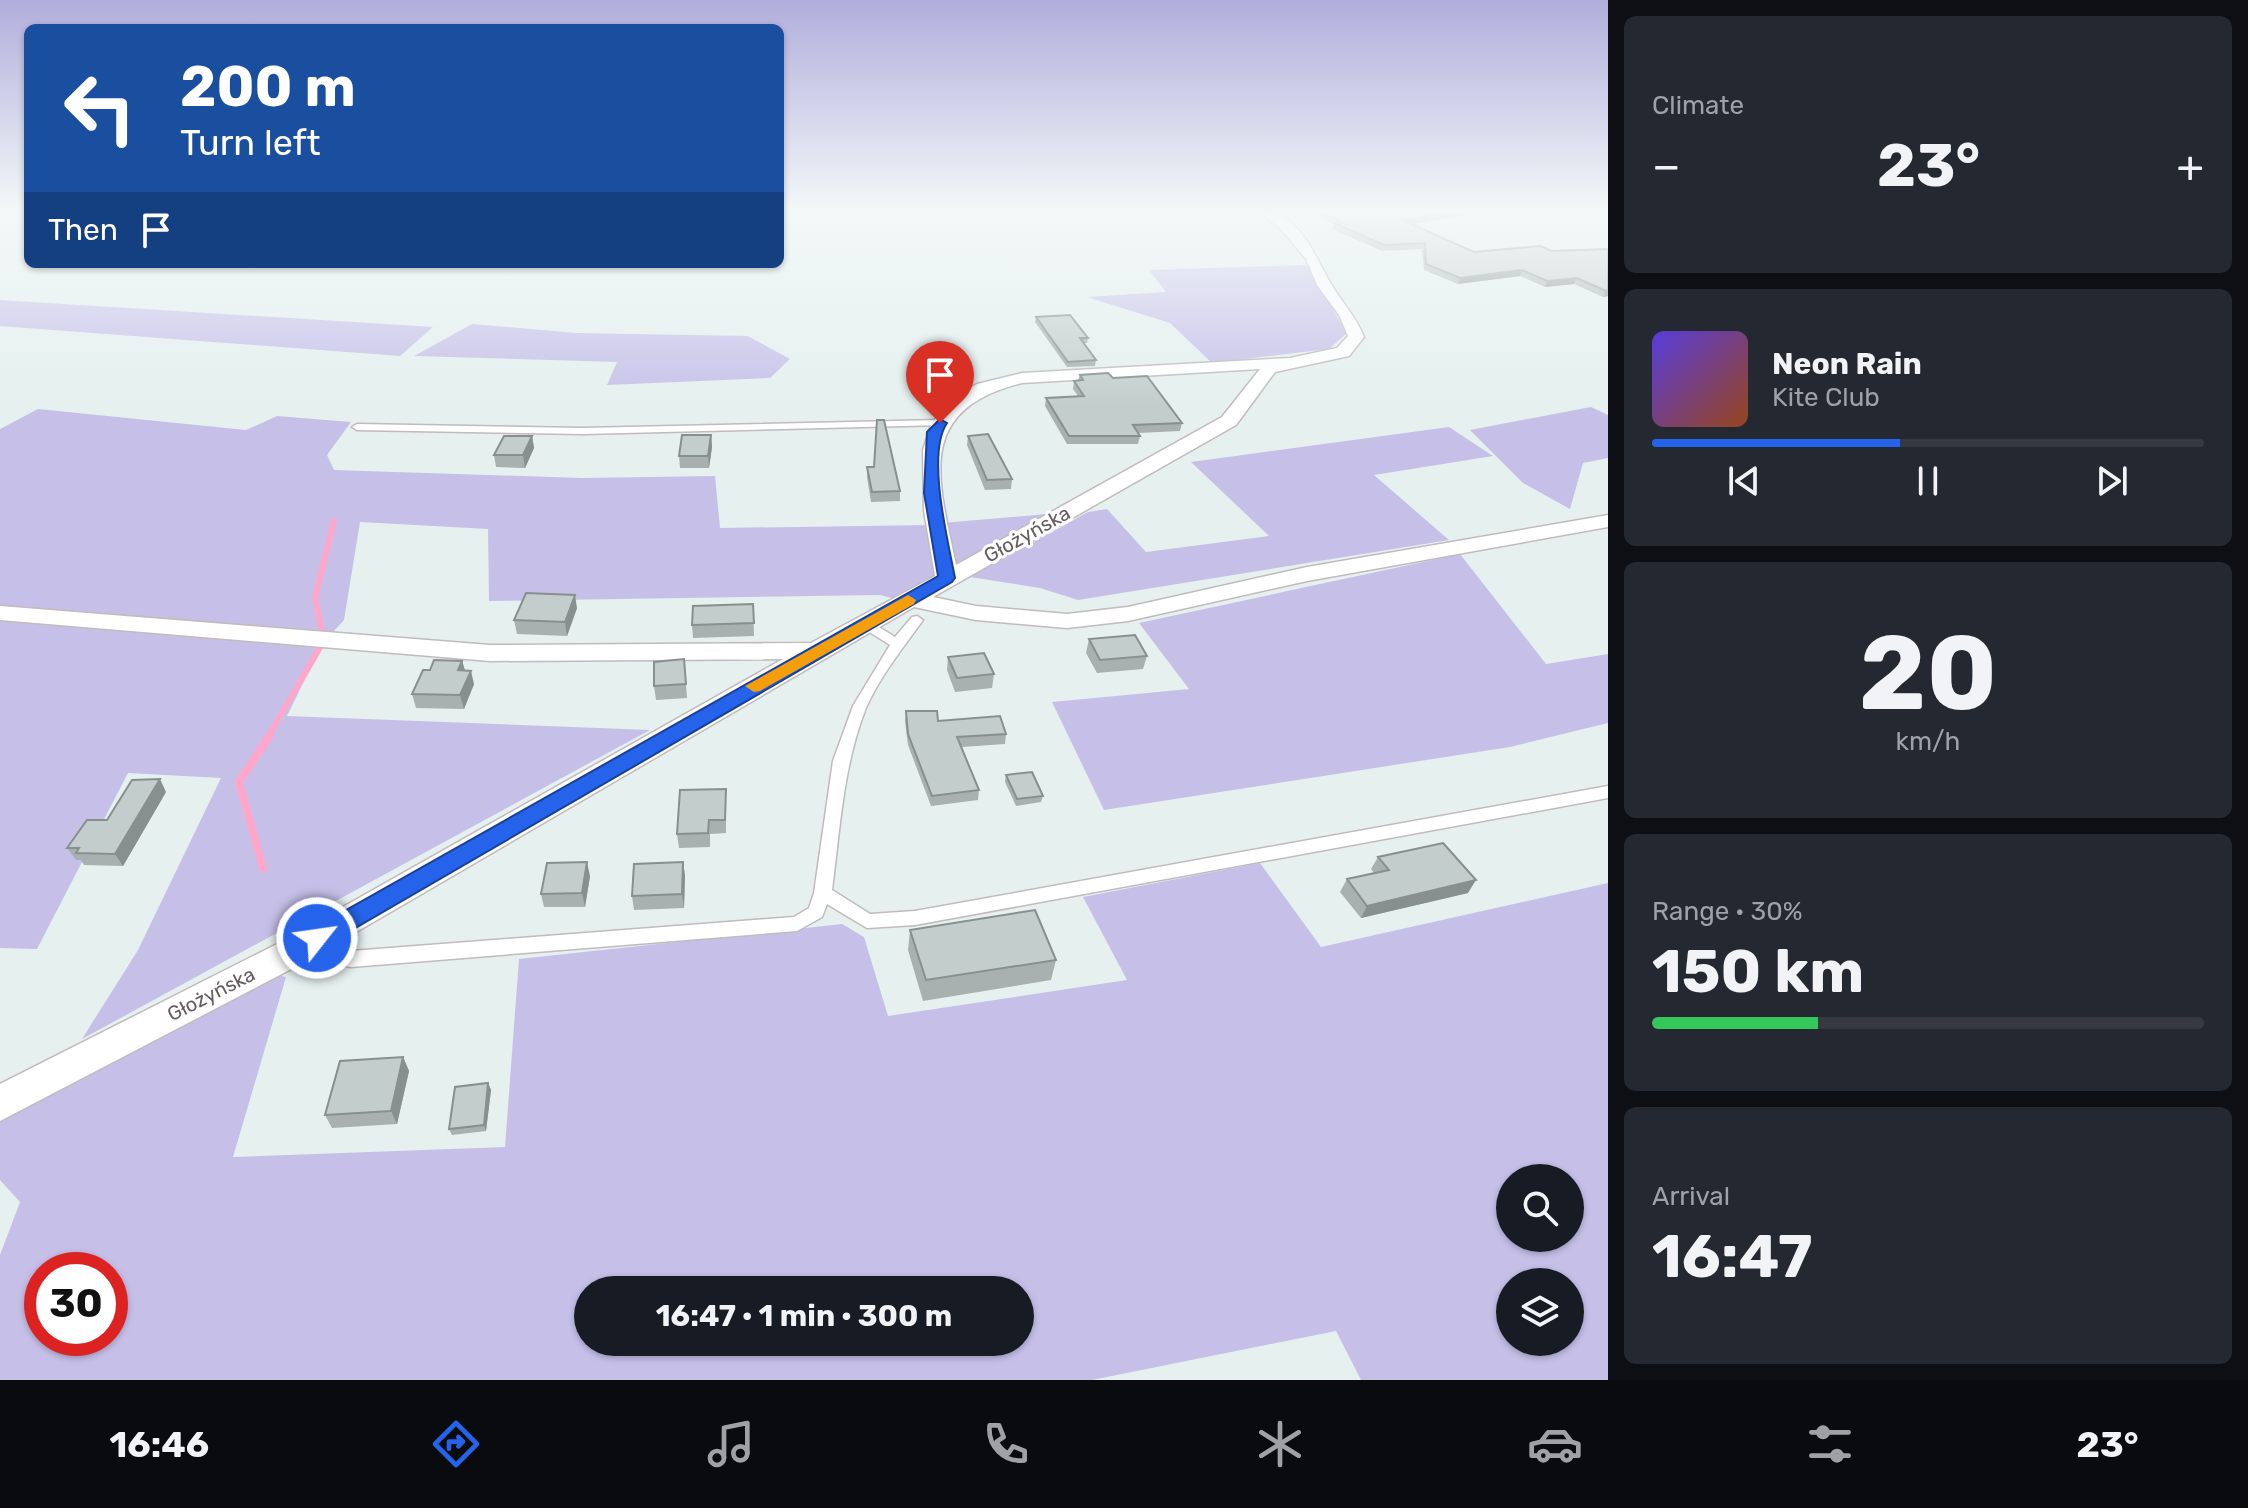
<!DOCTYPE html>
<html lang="en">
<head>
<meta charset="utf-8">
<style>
  :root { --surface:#171b24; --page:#242831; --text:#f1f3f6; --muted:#9ea1a6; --line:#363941; --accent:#2563eb }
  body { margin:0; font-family:Rubik,sans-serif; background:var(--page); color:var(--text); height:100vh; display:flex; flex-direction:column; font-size:30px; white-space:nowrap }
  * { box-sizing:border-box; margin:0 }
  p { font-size:26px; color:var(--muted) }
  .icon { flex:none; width:44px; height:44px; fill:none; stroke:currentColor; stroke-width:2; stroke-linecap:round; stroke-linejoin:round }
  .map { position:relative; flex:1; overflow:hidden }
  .panel { display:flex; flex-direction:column; gap:16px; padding:16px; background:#0d0f14; width:640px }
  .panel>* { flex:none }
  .banner { position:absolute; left:24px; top:24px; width:760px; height:244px; border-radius:12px; box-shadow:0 2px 6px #0004; background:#1a4fa0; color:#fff; overflow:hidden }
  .tools { position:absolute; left:1496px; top:1164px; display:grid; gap:16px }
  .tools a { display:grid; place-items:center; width:88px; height:88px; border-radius:50%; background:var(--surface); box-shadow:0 2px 6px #0004; font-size:40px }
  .speed { position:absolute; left:24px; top:1252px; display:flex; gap:16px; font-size:40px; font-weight:700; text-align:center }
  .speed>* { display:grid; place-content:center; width:104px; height:104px; border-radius:50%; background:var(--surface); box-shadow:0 2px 6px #0004; line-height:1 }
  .speed .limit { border:12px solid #d22; background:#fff; color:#111 }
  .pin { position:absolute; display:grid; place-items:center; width:68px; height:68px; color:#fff; margin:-82px -34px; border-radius:50% 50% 50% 0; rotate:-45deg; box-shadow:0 0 8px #0007 }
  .pin .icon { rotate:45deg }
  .me { position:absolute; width:88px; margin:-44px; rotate:60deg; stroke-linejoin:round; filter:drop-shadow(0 0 6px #0008) }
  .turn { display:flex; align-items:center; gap:28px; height:168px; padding:0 24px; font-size:36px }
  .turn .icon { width:104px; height:104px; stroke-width:2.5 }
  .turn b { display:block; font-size:56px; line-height:68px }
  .then { display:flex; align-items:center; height:76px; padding:0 24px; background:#0003; gap:16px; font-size:30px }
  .big { font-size:60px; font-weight:700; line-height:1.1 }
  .panel .card { flex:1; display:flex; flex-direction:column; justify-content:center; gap:12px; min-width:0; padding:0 28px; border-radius:12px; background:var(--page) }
  .panel .dial { align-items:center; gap:0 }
  .dial b { font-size:104px; line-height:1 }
  .song { display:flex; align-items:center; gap:24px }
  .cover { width:96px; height:96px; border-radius:12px; background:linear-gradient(135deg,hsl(250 70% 55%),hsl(20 70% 35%)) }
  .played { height:8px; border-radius:4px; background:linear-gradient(90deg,var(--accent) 45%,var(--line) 45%) }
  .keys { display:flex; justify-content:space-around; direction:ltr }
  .heat { display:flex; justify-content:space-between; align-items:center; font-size:44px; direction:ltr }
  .charge { height:12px; border-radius:6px; background:linear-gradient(90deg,#34c759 30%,var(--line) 0) }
  .trip { position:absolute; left:574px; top:1276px; width:460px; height:80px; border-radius:40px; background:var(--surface); box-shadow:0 2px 6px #0004; font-weight:700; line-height:80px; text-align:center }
  .menu { display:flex; height:128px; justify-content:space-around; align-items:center; background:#090b0e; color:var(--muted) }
  .menu .icon { width:56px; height:56px }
  .menu .active { color:var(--accent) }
  .menu b { font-size:36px; color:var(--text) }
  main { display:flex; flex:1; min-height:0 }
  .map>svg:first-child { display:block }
  .green { fill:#c6c0e9; fill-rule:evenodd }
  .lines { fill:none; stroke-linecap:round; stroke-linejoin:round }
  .stream-far1 { stroke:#ffa6cb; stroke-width:6 }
  .stream { stroke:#ffa6cb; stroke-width:8 }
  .service-casing { stroke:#c2babc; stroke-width:3 }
  .minor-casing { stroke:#c2babc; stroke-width:3 }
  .service { fill:#fff; fill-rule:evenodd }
  .minor { fill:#fff; fill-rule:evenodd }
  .wall { fill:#a8b1af }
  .shaded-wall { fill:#88908f }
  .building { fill:#c3cecc; stroke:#88908f; stroke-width:2 }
  .route { fill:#2563eb; stroke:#184099; stroke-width:2 }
  .slow { fill:#f59e0b }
  .labels { text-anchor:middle; stroke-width:6; stroke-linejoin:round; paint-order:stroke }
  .street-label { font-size:20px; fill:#665d60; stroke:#fff }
</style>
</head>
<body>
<main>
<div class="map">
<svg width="1608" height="1380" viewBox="0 0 1608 1380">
  <rect width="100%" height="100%" fill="#e5f0ef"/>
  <!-- green -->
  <path class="green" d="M1306,265L1347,333L1329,349L1212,363L1170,323L1087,297L1166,292L1149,270Z
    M0,300L433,327L400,356L0,326Z
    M472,324L576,333L748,336L790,359L770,378L607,385L617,362L414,356Z
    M1591,407L1608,415V458L1583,463L1570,509L1523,483L1470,430Z
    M38,409L246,430L277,416L351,422L327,455L334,470L582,478L715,476L720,528L931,525L936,576L896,599L880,595L489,601L488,529L360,522L344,620L322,644L287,716L650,730L82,1039L138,950L221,778L128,773L37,949L0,948V429Z
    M1449,427L1493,456L1374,475L1449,540L1078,600L1040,588L970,577L1088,512L1107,509L1146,552L1269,536L1191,462Z
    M1047,514L958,565L949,558L942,523Z
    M1460,554L1546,664L1608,654V723L1510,747L1104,810L1052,702L1189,689L1139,623Z
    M1260,863L1321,947L1608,883V1380H1361L1336,1331L1092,1380H0V1255L20,1202L0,1180V1120L274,974L286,977L233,1157L505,1147L519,959L842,924L864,937L888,1016L1127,980L1083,897ZM1510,1178H1570V1238H1510ZM42,1270H110V1338H42ZM1510,1282H1570V1342H1510ZM588,1290H1020V1342H588Z"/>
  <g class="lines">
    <!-- stream-far1 -->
    <path class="stream-far1" d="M322,633L315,597L334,521
      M268,737L322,644"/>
    <!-- stream -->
    <path class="stream" d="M263,868L239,782L270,735"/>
    <defs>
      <path id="service" d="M940,420L944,421V425L583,434L357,430L352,427L357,424L583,428Z
        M917,616L923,620C903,648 880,676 866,708C843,766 840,829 832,890L870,914L915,911L1608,786V798L915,925L867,928L827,904L822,917L797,931L351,967L294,959L291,954L294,949L300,946L351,951L794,917L809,908L814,893L833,761L853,706L890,645L857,624L859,621H869L895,637L912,617Z"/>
      <path id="minor" d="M1261,213C1299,210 1315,257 1331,284C1342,303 1356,316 1364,337L1349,356L1275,372L1236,425L933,597L976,606L1067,614L1128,607L1307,567L1608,515V527L1307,581L1128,621L1067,628L976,620L914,607L303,963L0,1121V1084L279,943L783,659L490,661L0,620V606L490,645L811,643L935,576L924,511L923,450L931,425L950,399L977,384L1022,373L1290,358L1337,348L1348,336L1339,315L1317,285L1306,259L1280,228ZM1260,369L1222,417L956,565C938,478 914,410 1022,383Z"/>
    </defs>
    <!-- service casing -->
    <use href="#service" class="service-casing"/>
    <!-- minor casing -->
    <use href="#minor" class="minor-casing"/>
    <!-- service -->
    <use href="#service" class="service"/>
    <!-- minor -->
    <use href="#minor" class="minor"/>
  </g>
  <!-- wall -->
  <path class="wall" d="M1312,213H1478L1410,224L1474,252L1551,251L1608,249V296L1603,297L1574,284L1545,287L1520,276L1458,284L1424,270L1422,249L1382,251L1332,229L1334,224Z
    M1036,317L1088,338L1087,343H1084L1096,360L1095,366L1067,367L1035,322Z
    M1080,375L1113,378L1182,423L1180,431L1138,433L1140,436L1138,444H1067L1045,406L1046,398L1078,396L1073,389L1074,381L1078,380Z
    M711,435L712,447L709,468H680L679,456Z
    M532,436L534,448L525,468L496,467L494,455Z
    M968,436L1012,479L1011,489L985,490L967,445Z
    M867,467L900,491V501L871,502L867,477Z
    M753,604L754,636L693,638L692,625Z
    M577,608L567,636L517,634L514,620Z
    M1089,639L1147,656L1143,669L1097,673L1086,653Z
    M948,657L994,674L992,688L955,692L947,670Z
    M684,659L687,698L656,700L654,686Z
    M462,661L465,670L474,684L464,709L416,708L412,694L430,670Z
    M906,711L938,721L1006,734L1005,744L962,747L979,790L978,800L931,806L908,745L905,721Z
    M1006,775L1043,796L1041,802L1016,806L1005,782Z
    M726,789V833L710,834V847L679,848L677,834Z
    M166,792L123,866L84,865L81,860H76L67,848L107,820Z
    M1378,857L1468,893L1361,918L1340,892L1347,879L1375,874L1371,869Z
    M685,875L684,908L634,910L632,896Z
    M590,876L585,907H544L541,894Z
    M910,930L1056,960L1051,980L923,1001L908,950Z
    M403,1057L409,1071L397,1124L332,1128L325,1115Z
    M488,1083L491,1090L486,1131L452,1135L449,1129Z"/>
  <!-- shaded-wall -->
  <path class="shaded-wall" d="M1448,213H1478L1400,226L1402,220Z
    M1522,270L1520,276L1458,284L1460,278Z
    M1577,278L1574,284L1545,287L1547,281Z
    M1608,290V296L1603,297L1606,291Z
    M711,435L712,447L709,468L708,456Z
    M532,436L534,448L525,468L523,455Z
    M575,595L577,608L567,636L565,622Z
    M462,661L466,674L458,670Z
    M471,671L474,684L464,709L460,695Z
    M160,779L166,792L123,866L115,854Z
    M587,862L590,876L585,907L582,893Z
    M683,862L685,875L684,908L682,894Z
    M1476,880L1468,893L1361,918L1367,906Z
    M403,1057L409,1071L397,1124L391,1111Z
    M488,1083L491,1090L486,1131L484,1125Z"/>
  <!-- building -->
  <path class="building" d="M1324,213H1448L1402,220L1474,252L1541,246L1551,251L1608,249V290L1606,291L1577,278L1547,281L1522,270L1460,278L1426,264L1425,243L1384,245L1334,223H1344Z
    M1070,315L1088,338H1080L1096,360L1068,362L1036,317Z
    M1108,373L1113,378L1147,376L1182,423L1133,425L1140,436H1069L1046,398L1084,396L1074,381L1083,380L1080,375Z
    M877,420H884L900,491L872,492L867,467H874Z
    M988,434L1012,479L987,480L968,436Z
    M682,435H711L708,456H679Z
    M504,436H532L523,455H494Z
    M526,593L575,595L565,622L514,620Z
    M753,604L754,623L692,625L693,606Z
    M1135,635L1147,656L1100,660L1089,639Z
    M984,653L994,674L957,678L948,657Z
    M684,659L686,684L654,686V662Z
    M434,660L462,661L458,670L471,671L460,695L412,694L423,670H430Z
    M906,711H937L938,721L1000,716L1006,734L957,737L979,790L932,796L908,734Z
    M1032,772L1043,796L1017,799L1006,775Z
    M160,779L115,854L76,853L79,848H67L87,820H107L132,780Z
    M726,789L725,820H709L708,833L677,834L680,790Z
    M1443,843L1476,880L1367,906L1347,879L1389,870L1378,857Z
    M587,862L582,893L541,894L547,863Z
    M683,862L682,894L632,896L634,864Z
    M1035,910L1056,960L926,980L910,930Z
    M403,1057L391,1111L325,1115L340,1061Z
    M488,1083L484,1125L449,1129L455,1087Z"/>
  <!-- sky -->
  <linearGradient id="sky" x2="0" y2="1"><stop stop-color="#b1aedc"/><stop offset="0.52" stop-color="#f3f8f8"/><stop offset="1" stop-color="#f3f8f8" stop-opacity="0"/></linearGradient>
  <rect width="1608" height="406" fill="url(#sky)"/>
  <!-- route -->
  <path class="route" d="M940,419L947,423C926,454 948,541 955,578L952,582L326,945H309L306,938L309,931L938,576L924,493L927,432Z"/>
  <!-- slow -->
  <path class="slow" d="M908,595L916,600L914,604L760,691L754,692L745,686Z"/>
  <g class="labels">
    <!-- street labels -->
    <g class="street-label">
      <text transform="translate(1027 534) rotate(-29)" y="7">Głożyńska</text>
      <text transform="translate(211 994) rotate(-27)" y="7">Głożyńska</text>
    </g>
  </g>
</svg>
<div class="tools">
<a><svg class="icon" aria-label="search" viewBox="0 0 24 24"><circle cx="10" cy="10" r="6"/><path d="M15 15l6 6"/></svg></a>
<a><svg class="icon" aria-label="layers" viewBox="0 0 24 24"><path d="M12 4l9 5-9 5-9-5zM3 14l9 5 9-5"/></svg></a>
</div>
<div class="speed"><div class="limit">30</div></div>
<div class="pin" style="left:940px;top:423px;background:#d93025"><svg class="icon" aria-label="arrive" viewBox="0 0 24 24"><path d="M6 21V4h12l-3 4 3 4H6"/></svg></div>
<svg class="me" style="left:317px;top:938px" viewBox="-20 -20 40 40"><circle r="17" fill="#2563eb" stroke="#fff" stroke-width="3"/><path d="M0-11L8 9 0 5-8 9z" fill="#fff"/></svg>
<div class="trip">16:47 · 1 min · 300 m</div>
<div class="banner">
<div class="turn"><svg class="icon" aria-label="left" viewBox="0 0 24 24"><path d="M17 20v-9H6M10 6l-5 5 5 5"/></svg><div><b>200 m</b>Turn left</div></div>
<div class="then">Then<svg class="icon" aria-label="arrive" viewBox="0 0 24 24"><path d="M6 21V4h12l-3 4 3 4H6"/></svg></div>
</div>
</div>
<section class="panel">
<div class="card"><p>Climate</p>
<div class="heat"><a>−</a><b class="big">23°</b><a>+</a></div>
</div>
<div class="card">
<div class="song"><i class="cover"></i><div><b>Neon Rain</b><p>Kite Club</p></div></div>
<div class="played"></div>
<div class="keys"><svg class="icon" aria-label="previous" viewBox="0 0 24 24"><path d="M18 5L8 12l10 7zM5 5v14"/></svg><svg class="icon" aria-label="pause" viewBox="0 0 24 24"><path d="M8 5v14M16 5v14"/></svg><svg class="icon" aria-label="next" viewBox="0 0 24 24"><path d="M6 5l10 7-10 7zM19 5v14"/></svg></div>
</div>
<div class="card dial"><b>20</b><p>km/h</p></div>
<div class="card"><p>Range · 30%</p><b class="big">150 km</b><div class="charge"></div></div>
<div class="card"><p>Arrival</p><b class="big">16:47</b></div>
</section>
</main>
<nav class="menu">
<b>16:46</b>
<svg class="icon active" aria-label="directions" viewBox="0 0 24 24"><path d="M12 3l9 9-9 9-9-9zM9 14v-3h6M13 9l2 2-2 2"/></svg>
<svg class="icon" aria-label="music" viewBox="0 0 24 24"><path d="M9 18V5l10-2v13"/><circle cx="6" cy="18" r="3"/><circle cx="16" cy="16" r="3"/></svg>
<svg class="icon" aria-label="phone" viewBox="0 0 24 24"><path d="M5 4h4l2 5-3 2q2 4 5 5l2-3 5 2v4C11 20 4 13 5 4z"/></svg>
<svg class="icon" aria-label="climate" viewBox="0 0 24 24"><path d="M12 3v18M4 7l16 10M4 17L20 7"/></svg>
<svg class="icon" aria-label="car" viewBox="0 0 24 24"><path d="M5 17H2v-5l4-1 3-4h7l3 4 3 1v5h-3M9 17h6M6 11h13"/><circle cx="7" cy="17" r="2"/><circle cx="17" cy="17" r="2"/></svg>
<svg class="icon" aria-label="filters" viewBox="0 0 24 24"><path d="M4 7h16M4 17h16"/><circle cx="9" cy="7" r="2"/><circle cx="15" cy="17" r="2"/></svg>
<b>23°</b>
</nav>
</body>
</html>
